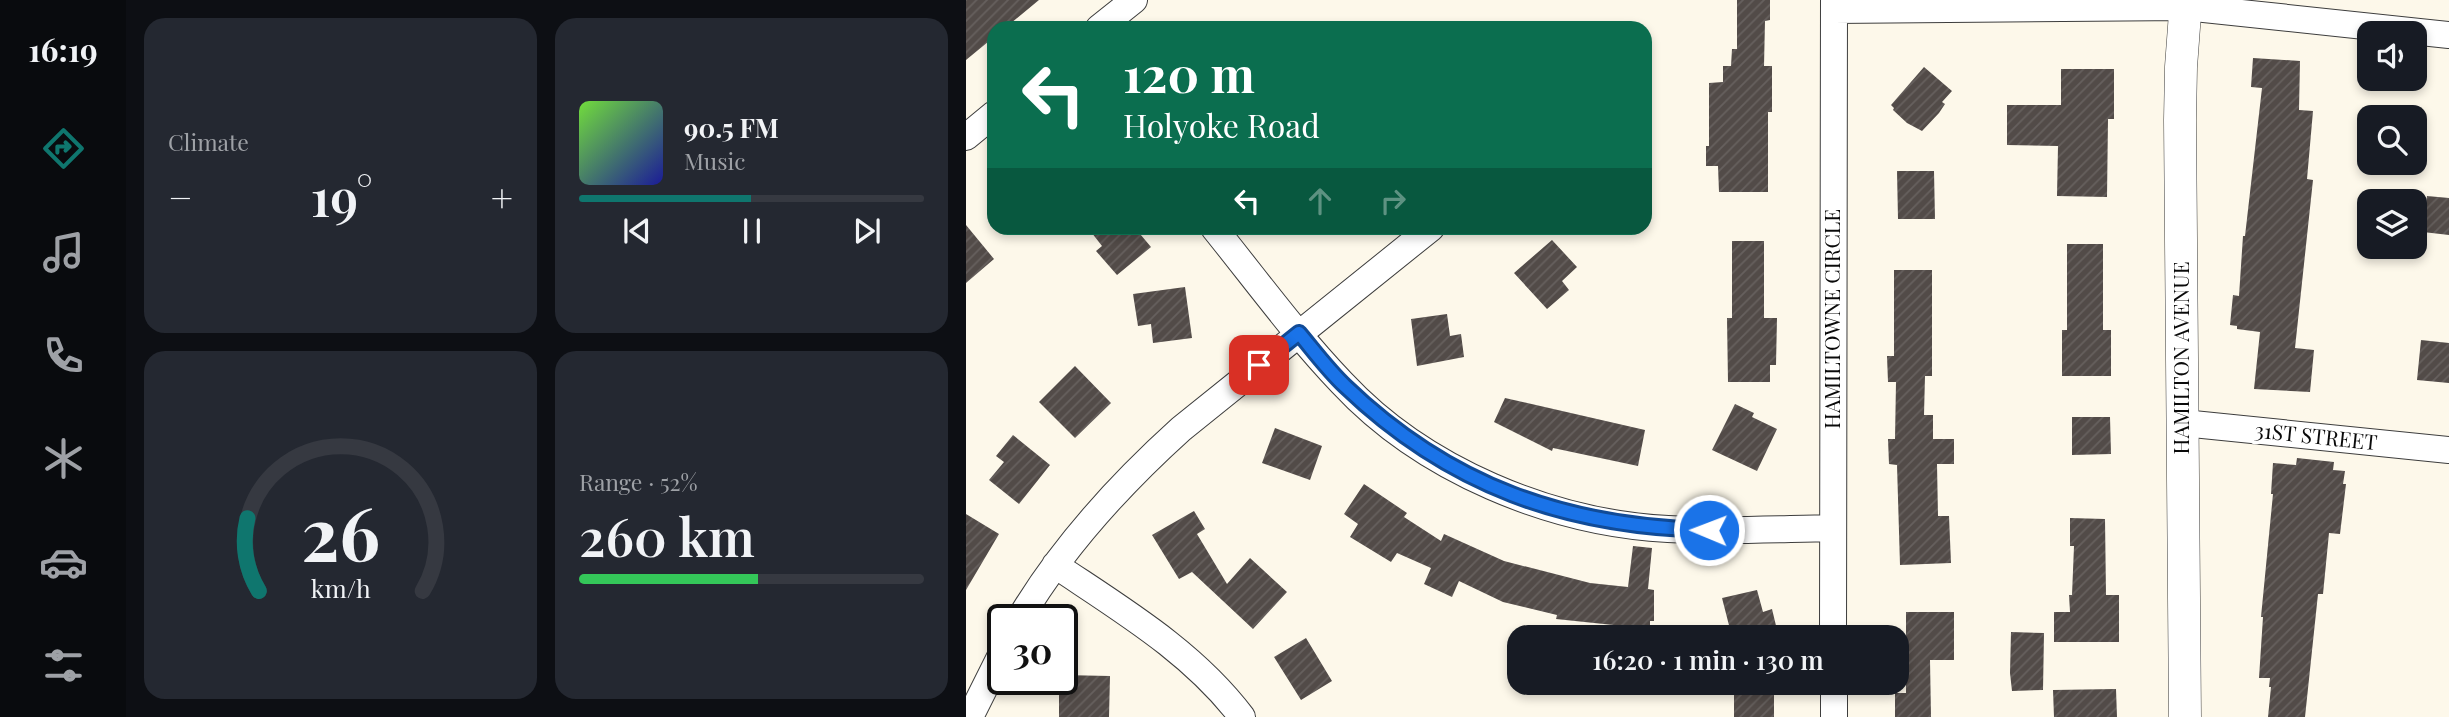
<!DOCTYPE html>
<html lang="en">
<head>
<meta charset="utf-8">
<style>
  :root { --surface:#171b24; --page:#242831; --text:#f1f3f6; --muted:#9ea1a6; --line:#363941; --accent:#0f766e }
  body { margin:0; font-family:"Playfair Display",serif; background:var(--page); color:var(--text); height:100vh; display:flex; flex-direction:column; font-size:26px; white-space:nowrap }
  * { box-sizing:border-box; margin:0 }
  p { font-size:23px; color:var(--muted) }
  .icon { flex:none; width:38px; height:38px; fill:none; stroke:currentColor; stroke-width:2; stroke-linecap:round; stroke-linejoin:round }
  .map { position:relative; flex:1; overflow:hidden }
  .drawer { display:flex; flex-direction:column; gap:18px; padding:18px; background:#0d0f14; width:840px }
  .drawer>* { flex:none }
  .top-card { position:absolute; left:21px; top:21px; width:665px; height:214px; border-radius:21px; box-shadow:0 4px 10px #0003; background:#0b6e4f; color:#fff; overflow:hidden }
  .fabs { position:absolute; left:1391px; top:21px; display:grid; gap:14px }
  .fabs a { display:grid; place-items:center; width:70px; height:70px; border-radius:14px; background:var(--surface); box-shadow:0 4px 10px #0003; font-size:35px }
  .speed { position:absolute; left:21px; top:604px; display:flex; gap:14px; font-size:35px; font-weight:700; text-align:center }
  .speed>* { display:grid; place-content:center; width:91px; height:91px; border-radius:50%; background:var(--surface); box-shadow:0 4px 10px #0003; line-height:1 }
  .speed .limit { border:4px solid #111; border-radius:10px; background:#fff; color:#111 }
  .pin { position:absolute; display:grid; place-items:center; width:60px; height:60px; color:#fff; margin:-30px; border-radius:14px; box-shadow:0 4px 10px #0006 }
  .me { position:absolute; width:77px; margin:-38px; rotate:271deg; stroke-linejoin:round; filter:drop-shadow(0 0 5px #0008) }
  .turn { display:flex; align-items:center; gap:24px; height:147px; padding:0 21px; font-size:32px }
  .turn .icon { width:91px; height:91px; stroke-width:2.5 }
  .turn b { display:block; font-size:49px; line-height:60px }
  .lanes { display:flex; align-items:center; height:66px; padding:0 21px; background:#0003; justify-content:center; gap:35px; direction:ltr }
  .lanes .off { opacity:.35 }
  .big { font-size:52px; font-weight:600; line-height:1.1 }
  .drawer .widget { flex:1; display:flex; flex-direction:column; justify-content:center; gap:10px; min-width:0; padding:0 24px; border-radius:21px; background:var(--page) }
  .drawer .dial { align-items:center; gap:0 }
  .dial svg { height:182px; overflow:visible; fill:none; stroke:var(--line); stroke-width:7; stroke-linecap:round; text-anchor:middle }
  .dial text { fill:var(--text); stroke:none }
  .song { display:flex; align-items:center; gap:21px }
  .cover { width:84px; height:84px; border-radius:10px; background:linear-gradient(135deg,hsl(100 70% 55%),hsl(240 70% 35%)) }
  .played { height:7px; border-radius:4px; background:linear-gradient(90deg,var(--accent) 50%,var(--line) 50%) }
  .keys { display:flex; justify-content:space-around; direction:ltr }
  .heat { display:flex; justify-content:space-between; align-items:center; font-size:38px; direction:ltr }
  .charge { height:10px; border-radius:5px; background:linear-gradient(90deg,#34c759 52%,var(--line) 0) }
  .drawer .tiles { flex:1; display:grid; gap:18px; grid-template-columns:repeat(2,1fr) }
  .trip { position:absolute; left:541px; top:625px; width:402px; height:70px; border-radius:21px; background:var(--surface); box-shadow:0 4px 10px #0003; font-weight:600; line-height:70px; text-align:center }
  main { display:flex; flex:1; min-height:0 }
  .tab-bar { display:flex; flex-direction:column; width:126px; justify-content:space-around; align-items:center; background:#090b0e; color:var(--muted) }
  .tab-bar .icon { width:49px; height:49px }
  .tab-bar .on { color:var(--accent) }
  .tab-bar b { font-size:32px; color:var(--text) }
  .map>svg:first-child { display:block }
  .building { fill:url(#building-hatch) }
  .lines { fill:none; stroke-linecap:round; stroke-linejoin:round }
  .minor-casing { stroke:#3d3d3d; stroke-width:28 }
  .tertiary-casing { stroke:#3d3d3d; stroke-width:33 }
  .minor { stroke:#fff; stroke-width:26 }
  .tertiary { stroke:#fff; stroke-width:32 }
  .route-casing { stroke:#114b97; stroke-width:18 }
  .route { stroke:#1a73e8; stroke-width:12 }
  .labels { text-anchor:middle; stroke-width:7; stroke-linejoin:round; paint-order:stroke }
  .street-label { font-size:21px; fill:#0a0a0a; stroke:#fff }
</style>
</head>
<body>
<main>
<nav class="tab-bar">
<b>16:19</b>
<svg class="icon on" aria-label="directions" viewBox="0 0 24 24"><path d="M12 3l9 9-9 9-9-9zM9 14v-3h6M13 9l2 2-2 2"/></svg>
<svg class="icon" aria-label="music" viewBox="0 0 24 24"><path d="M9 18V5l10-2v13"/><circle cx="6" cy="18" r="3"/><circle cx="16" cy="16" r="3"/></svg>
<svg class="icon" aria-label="phone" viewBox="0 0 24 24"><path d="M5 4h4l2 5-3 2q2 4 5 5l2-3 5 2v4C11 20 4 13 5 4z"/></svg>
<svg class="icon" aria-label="climate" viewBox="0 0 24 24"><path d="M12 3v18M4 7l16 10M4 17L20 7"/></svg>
<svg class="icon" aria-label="car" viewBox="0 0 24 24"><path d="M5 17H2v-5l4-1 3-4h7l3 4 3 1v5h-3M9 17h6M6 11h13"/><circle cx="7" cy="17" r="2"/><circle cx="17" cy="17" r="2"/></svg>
<svg class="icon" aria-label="filters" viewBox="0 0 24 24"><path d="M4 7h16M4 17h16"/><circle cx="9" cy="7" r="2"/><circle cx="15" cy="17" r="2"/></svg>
</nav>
<section class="drawer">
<div class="tiles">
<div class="widget"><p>Climate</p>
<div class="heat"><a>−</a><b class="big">19°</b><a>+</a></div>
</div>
<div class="widget">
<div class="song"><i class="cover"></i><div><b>90.5 FM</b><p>Music</p></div></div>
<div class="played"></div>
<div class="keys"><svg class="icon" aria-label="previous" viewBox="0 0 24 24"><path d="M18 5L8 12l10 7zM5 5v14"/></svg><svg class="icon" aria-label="pause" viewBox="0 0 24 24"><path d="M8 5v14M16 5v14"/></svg><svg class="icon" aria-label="next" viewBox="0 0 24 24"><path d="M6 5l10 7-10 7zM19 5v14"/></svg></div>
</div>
<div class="widget dial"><svg viewBox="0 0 100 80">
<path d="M14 69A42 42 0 1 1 86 69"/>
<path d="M14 69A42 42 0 0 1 9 37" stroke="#0f766e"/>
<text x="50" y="56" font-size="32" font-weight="700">26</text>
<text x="50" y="72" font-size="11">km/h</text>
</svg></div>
<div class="widget"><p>Range · 52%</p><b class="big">260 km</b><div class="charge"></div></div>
</div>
</section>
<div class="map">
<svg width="1483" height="717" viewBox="0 0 1483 717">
  <defs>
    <pattern id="building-hatch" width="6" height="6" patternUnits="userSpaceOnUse" patternTransform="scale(1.75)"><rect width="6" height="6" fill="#524b48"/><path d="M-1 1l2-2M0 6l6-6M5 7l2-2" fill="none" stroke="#66605e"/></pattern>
  </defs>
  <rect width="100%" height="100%" fill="#fdf8ea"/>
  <!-- building -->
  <path class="building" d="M0,0H73L39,28H28V37L0,60Z
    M771,0H804V20L799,21L798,66H806V112H802V192H753L752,166H740V146H743V83L757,82V66H765L766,49H771Z
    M1287,58L1334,61L1333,110L1347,111L1341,179L1347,180L1329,348L1348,350L1344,392L1288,389L1294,332L1271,329V326L1264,325L1267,295L1273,296L1277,236H1279L1296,88L1285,87Z
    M958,67L986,91L976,102L979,104L973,113L956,131L941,123L927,110L928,108L925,105Z
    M1095,69H1148V119H1142L1141,197L1091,196L1092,146L1041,145V105H1095Z
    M931,171H968L969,219H932Z
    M1461,196L1483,198V235L1457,232Z
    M0,225L28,259L0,283Z
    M122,228H169L185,247L151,275L130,251L136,246Z
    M586,240L611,267L596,281L603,290L581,309L548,273Z
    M766,241H798V318H811L810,365H804V382H762L761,318H766Z
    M1101,244H1137V330H1145V376H1096V330H1101Z
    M928,270H966V376H959L958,415H967V439H988V464H971L972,516H983L985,563L934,565L931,465L923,464L922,439H929L930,382H922L921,356H928Z
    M219,287L226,338L187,343L185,324L172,326L167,294Z
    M481,314L484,336L495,334L498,357L451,366L445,319Z
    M1455,340L1483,343V383L1451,380Z
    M109,366L145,403L109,438L73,402Z
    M539,398L679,430L672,466L587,448L586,451L528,422Z
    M769,404L788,413L786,417L811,429L791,471L746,450Z
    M1106,417H1144L1145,454L1106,455Z
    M309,428L356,446L344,480L296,463Z
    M47,435L84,465L53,504L23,480L38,462L30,456Z
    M1331,458L1368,462L1367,470L1379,471L1377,484H1380L1374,534L1363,533L1357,594H1352L1339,717H1302L1305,687H1303L1304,678H1293L1297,617H1295L1307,494H1305L1307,463L1330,465Z
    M398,484L441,513L438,517L475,541L478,534L538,561L624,583L662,587L667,546L686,548L682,589L688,590V621H684V626L677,625L676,628L590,619L591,615L537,602L493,581L486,597L458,584L465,568L431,553L425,562L384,537L392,524L378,514Z
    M228,511L239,529L231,534L261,584L284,558L321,592L287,629L226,572L213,579L186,535Z
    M0,514L33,534L0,590Z
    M1104,518L1139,519L1140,595H1153V642H1088V612H1104L1103,595H1106L1108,546H1104Z
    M791,590L797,612L806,609L812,634L800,637H766L756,598Z
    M940,612H988V660H964L965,717H929V693H940Z
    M1045,632L1078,633L1077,690L1046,691L1044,673Z
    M340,638L366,681L335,700L308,657Z
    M96,675L144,676L143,717H93V679H96Z
    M768,688H808V717H768Z
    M1150,689L1151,717H1088L1087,690Z"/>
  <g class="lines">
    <defs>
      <path id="minor" d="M868,10L1219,7L1483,35
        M133,28L168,0
        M0,137L28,114
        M248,228C290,280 330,335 376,383C457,470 585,523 702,529C756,532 811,529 866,528
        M1217,423L1483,450
        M89,565C156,610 227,652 276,717
        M53,620C96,547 153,485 215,429L465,228
        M867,637L868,0
        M868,682V717
        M4,717L37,651"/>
      <path id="tertiary" d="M1219,717L1214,120L1215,67L1220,0"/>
    </defs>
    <!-- minor casing -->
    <use href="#minor" class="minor-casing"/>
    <!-- tertiary casing -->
    <use href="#tertiary" class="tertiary-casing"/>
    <!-- minor -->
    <use href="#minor" class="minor"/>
    <!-- tertiary -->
    <use href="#tertiary" class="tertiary"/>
  </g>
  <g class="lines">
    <defs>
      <path id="route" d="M293,365L333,333C348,351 362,370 379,386C483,486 600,527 743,530"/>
    </defs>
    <!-- route casing -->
    <use href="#route" class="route-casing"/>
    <!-- route -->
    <use href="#route" class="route"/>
  </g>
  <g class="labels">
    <!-- street labels -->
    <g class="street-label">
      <text transform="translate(867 319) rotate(-90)" y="7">HAMILTOWNE CIRCLE</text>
      <text transform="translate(1216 358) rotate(-90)" y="7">HAMILTON AVENUE</text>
      <text transform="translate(1350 437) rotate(6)" y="7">31ST STREET</text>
    </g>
  </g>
</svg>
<div class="fabs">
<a><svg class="icon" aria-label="sound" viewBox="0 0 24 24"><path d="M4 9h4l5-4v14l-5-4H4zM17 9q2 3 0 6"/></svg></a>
<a><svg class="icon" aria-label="search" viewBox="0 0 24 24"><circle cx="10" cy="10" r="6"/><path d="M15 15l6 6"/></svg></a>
<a><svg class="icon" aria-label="layers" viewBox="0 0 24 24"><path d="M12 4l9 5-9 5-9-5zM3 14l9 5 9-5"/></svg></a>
</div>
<div class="speed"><div class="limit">30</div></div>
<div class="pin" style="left:293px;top:365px;background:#d93025"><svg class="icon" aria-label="arrive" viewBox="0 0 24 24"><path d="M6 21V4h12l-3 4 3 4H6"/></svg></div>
<svg class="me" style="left:743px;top:530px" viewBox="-20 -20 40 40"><circle r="17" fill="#1a73e8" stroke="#fff" stroke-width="3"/><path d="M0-11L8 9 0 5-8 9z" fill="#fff"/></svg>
<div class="trip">16:20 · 1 min · 130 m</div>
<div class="top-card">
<div class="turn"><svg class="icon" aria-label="left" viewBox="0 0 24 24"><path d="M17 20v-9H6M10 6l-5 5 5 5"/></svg><div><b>120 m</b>Holyoke Road</div></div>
<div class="lanes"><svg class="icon" aria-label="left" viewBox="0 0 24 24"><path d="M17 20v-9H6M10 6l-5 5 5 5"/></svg><svg class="icon off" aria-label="ahead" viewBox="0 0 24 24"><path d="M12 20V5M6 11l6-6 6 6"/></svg><svg class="icon off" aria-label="right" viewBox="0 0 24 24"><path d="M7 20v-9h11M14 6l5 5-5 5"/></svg></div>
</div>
</div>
</main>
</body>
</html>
